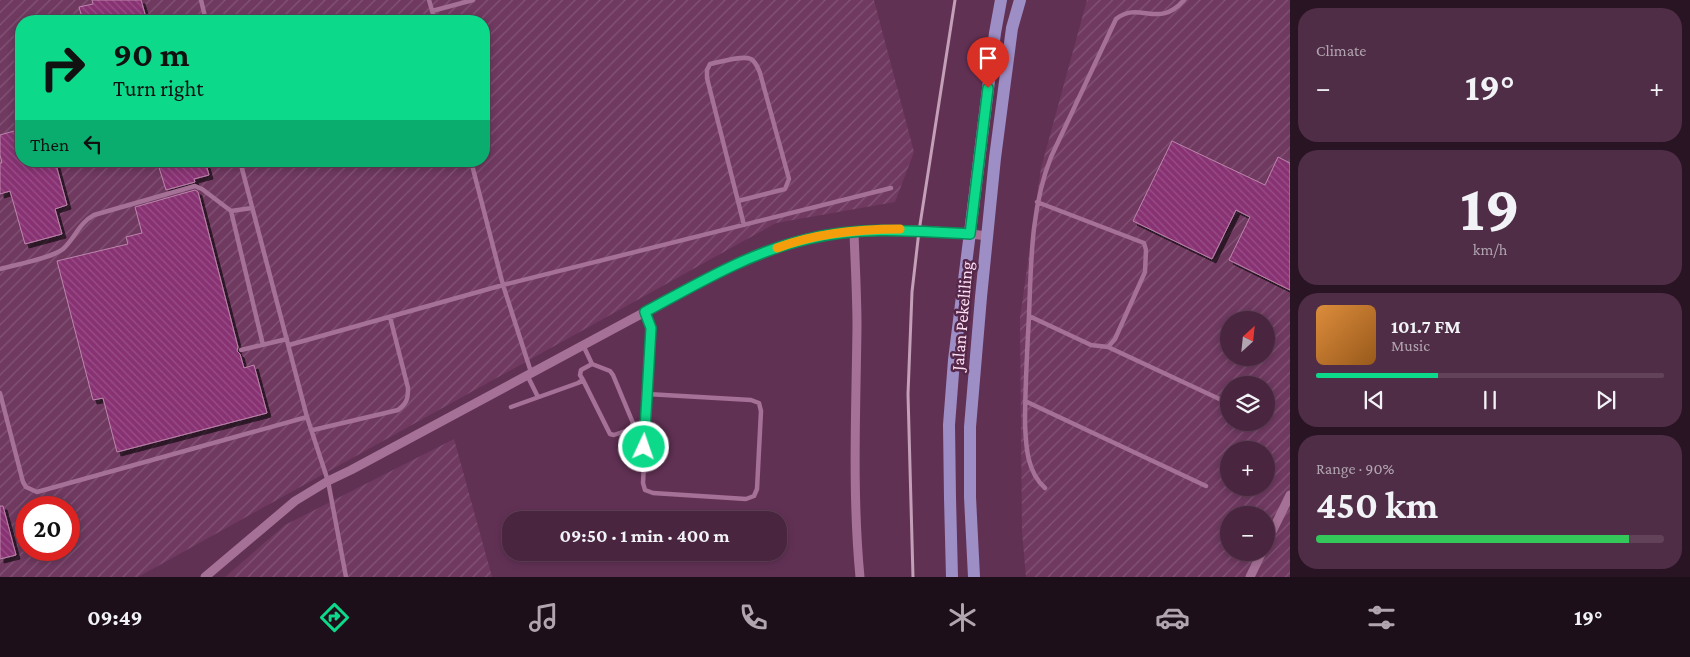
<!DOCTYPE html>
<html lang="en">
<head>
<meta charset="utf-8">
<style>
  :root { --surface:#49253f; --page:#502d46; --text:#f1f3f6; --muted:#b1a5b0; --line:#614259; --accent:#0dd98a }
  body { margin:0; font-family:"Crimson Pro",serif; background:var(--page); color:var(--text); height:100vh; display:flex; flex-direction:column; font-size:19px; white-space:nowrap }
  * { box-sizing:border-box; margin:0 }
  p { font-size:16px; color:var(--muted) }
  .icon { flex:none; width:28px; height:28px; fill:none; stroke:currentColor; stroke-width:2; stroke-linecap:round; stroke-linejoin:round }
  .map { position:relative; flex:1; overflow:hidden }
  .drawer { display:flex; flex-direction:column; gap:8px; padding:8px; background:#281423; width:400px }
  .drawer>* { flex:none }
  .banner { position:absolute; left:15px; top:15px; width:475px; height:152px; border-radius:20px; box-shadow:0 2px 8px #0003,0 0 0 1px var(--line); background:#0dd98a; color:#111; overflow:hidden }
  .needle { width:32px; rotate:27deg }
  .fabs { position:absolute; left:1220px; top:311px; display:grid; gap:10px }
  .fabs a { display:grid; place-items:center; width:55px; height:55px; border-radius:50%; background:var(--surface); box-shadow:0 2px 8px #0003,0 0 0 1px var(--line); font-size:25px }
  .speed { position:absolute; left:15px; top:496px; display:flex; gap:10px; font-size:25px; font-weight:700; text-align:center }
  .speed>* { display:grid; place-content:center; width:65px; height:65px; border-radius:50%; background:var(--surface); box-shadow:0 2px 8px #0003,0 0 0 1px var(--line); line-height:1 }
  .speed .limit { border:8px solid #d22; background:#fff; color:#111 }
  .pin { position:absolute; display:grid; place-items:center; width:42px; height:42px; color:#fff; margin:-51px -21px; border-radius:50% 50% 50% 0; rotate:-45deg; box-shadow:0 0 5px #0007 }
  .pin .icon { rotate:45deg }
  .me { position:absolute; width:55px; margin:-28px; rotate:3deg; stroke-linejoin:round; filter:drop-shadow(0 0 4px #0008) }
  .turn { display:flex; align-items:center; gap:18px; height:105px; padding:0 15px; font-size:22px }
  .turn .icon { width:65px; height:65px; stroke-width:2.5 }
  .turn b { display:block; font-size:35px; line-height:42px }
  .then { display:flex; align-items:center; height:48px; padding:0 15px; background:#0003; gap:10px; font-size:19px }
  .big { font-size:38px; font-weight:700; line-height:1.1 }
  .drawer .tile { flex:1; display:flex; flex-direction:column; justify-content:center; gap:8px; min-width:0; padding:0 18px; border-radius:20px; background:var(--page) }
  .drawer .dial { align-items:center; gap:0 }
  .dial b { font-size:65px; line-height:1 }
  .song { display:flex; align-items:center; gap:15px }
  .cover { width:60px; height:60px; border-radius:8px; background:linear-gradient(135deg,hsl(30 70% 55%),hsl(30 70% 35%)) }
  .played { height:5px; border-radius:2px; background:linear-gradient(90deg,var(--accent) 35%,var(--line) 35%) }
  .keys { display:flex; justify-content:space-around; direction:ltr }
  .heat { display:flex; justify-content:space-between; align-items:center; font-size:28px; direction:ltr }
  .charge { height:8px; border-radius:4px; background:linear-gradient(90deg,#34c759 90%,var(--line) 0) }
  .trip { position:absolute; left:502px; top:511px; width:285px; height:50px; border-radius:20px; background:var(--surface); box-shadow:0 2px 8px #0003,0 0 0 1px var(--line); font-weight:700; line-height:50px; text-align:center }
  .tabs { display:flex; height:80px; justify-content:space-around; align-items:center; background:#1d0f19; color:var(--muted) }
  .tabs .icon { width:35px; height:35px }
  .tabs .active { color:var(--accent) }
  .tabs b { font-size:22px; color:var(--text) }
  main { display:flex; flex:1; min-height:0 }
  .map>svg:first-child { display:block }
  .industrial { fill:url(#industrial-furrows); fill-rule:evenodd }
  .building { fill:url(#building-back-hatch); stroke:#bd86ac; filter:url(#shadow) }
  .lines { fill:none; stroke-linecap:round; stroke-linejoin:round }
  .service { stroke:#a67196; stroke-width:4.5 }
  .minor { stroke:#a67196; stroke-width:9 }
  .primary { stroke:#9e8ec6; stroke-width:12 }
  .rail { stroke:#c39fb8; stroke-width:3 }
  .route-casing { stroke:#088d5a; stroke-width:12 }
  .route { stroke:#0dd98a; stroke-width:9 }
  .slow { stroke:#f59e0b; stroke-width:9 }
  .labels { text-anchor:middle; stroke-width:5; stroke-linejoin:round; paint-order:stroke }
  .street-label { font-size:18px; fill:#fbdef1; stroke:#552749 }
</style>
</head>
<body>
<main>
<div class="map">
<svg width="1290" height="577" viewBox="0 0 1290 577">
  <defs>
    <pattern id="industrial-furrows" width="10" height="10" patternUnits="userSpaceOnUse" patternTransform="scale(1.25)"><rect width="10" height="10" fill="#6f3960"/><path d="M-1 1l2-2M0 10L10 0M9 11l2-2" fill="none" stroke="#845577"/></pattern>
    <pattern id="building-back-hatch" width="6" height="6" patternUnits="userSpaceOnUse" patternTransform="scale(1.25)"><rect width="6" height="6" fill="#883273"/><path d="M-1 5l2 2M0 0l6 6M5-1l2 2" fill="none" stroke="#9a4f87"/></pattern>
    <filter id="shadow"><feDropShadow dx="4" dy="4" stdDeviation="0" flood-color="#0009"/></filter>
  </defs>
  <rect width="100%" height="100%" fill="#613154"/>
  <!-- industrial -->
  <path class="industrial" d="M0,0H874L914,152L895,202L776,223L138,577H0ZM21,21H484V161H21ZM26,508H69V550H26Z
    M1087,0H1290V577H1026L1022,531L1020,318L1041,168ZM1229,320H1266V358H1229ZM1229,385H1266V422H1229ZM1229,450H1266V488H1229ZM1229,515H1266V552H1229Z
    M454,439L492,577H225L285,525Z"/>
  <!-- building -->
  <path class="building" d="M92,0H141L147,21H83L79,7L93,4Z
    M21,129V161H55L67,205L55,209L62,234L25,244L10,191L0,194V163H2L0,155V135Z
    M1172,141L1265,185L1278,157L1290,163V290L1229,260L1250,217L1236,210L1212,259L1133,221Z
    M157,161H205L209,175L194,179L195,182L166,190Z
    M195,190L198,192L238,347L237,351L240,354L244,368L254,365L267,413L117,452L103,398L93,400L57,261L128,244L126,237L142,233L135,207Z
    M0,506H3L16,555L0,559Z"/>
  <g class="lines">
    <!-- service -->
    <path class="service" d="M201,0L206,21
      M429,0L435,21
      M432,11L473,0
      M240,161L307,417L328,481L346,577
      M471,161L503,285L531,372
      M738,201L785,189L789,179L760,73C758,68 756,62 751,59C742,55 720,62 710,64L707,70V78L744,225
      M231,211L252,208
      M0,269C15,265 52,258 63,249C75,238 79,223 94,215L195,186L202,189L231,211L263,345
      M645,312L651,328L643,483L645,490L653,493L746,499L754,496L757,489L761,411L759,403L751,400L647,394
      M1029,316L1091,345L1108,347L1115,339L1145,272L1146,250L1144,243L1037,202
      M289,345L503,285L891,188
      M1108,347L1228,403
      M241,350L287,339
      M527,375L538,397
      M583,380L610,434L614,435L631,429L633,423L613,375L610,371L592,364L583,345
      M0,393L23,482L26,487L37,492L307,417
      M1025,401L1206,486
      M511,407L578,383L583,380L580,375L581,370L592,364
      M313,430L398,410C407,403 408,399 408,388L390,317
      M1045,488C1027,472 1026,447 1025,424C1025,388 1027,352 1029,316C1031,263 1031,207 1051,157L1116,19C1140,0 1158,30 1184,0"/>
    <!-- minor -->
    <path class="minor" d="M854,232C855,263 857,295 857,327C856,410 852,494 860,577
      M1266,544L1290,495
      M205,577L295,501L328,481L351,470C444,419 537,369 630,320C687,290 745,253 808,238C867,225 929,229 988,236
      M1250,577L1262,552"/>
    <!-- primary -->
    <path class="primary" d="M952,577L950,498L949,425L954,360L995,33L1001,0
      M974,577L970,497V427L981,297L995,158L1012,28L1020,0"/>
    <!-- rail -->
    <path class="rail" d="M913,577L908,394L912,292L919,231L955,0"/>
  </g>
  <g class="lines">
    <defs>
      <path id="route" d="M644,447L651,328L645,312C697,284 750,252 808,239C861,226 915,231 970,234L988,88"/>
    </defs>
    <!-- route casing -->
    <use href="#route" class="route-casing"/>
    <!-- route -->
    <use href="#route" class="route"/>
    <!-- slow -->
    <path class="slow" d="M777,248C816,233 859,229 900,229"/>
  </g>
  <g class="labels">
    <!-- street labels -->
    <g class="street-label">
      <text transform="translate(962 316) rotate(-85)" y="6">Jalan Pekeliling</text>
    </g>
  </g>
</svg>
<div class="fabs">
<a><svg class="needle" viewBox="-14 -14 28 28"><path d="M0-13l5 13h-10z" fill="#e53935"/><path d="M0 13l5-13h-10z" fill="#b1a5b0"/></svg></a>
<a><svg class="icon" aria-label="layers" viewBox="0 0 24 24"><path d="M12 4l9 5-9 5-9-5zM3 14l9 5 9-5"/></svg></a>
<a>+</a>
<a>−</a>
</div>
<div class="speed"><div class="limit">20</div></div>
<div class="pin" style="left:988px;top:88px;background:#d93025"><svg class="icon" aria-label="arrive" viewBox="0 0 24 24"><path d="M6 21V4h12l-3 4 3 4H6"/></svg></div>
<svg class="me" style="left:644px;top:447px" viewBox="-20 -20 40 40"><circle r="17" fill="#0dd98a" stroke="#fff" stroke-width="3"/><path d="M0-11L8 9 0 5-8 9z" fill="#fff"/></svg>
<div class="trip">09:50 · 1 min · 400 m</div>
<div class="banner">
<div class="turn"><svg class="icon" aria-label="right" viewBox="0 0 24 24"><path d="M7 20v-9h11M14 6l5 5-5 5"/></svg><div><b>90 m</b>Turn right</div></div>
<div class="then">Then<svg class="icon" aria-label="left" viewBox="0 0 24 24"><path d="M17 20v-9H6M10 6l-5 5 5 5"/></svg></div>
</div>
</div>
<section class="drawer">
<div class="tile"><p>Climate</p>
<div class="heat"><a>−</a><b class="big">19°</b><a>+</a></div>
</div>
<div class="tile dial"><b>19</b><p>km/h</p></div>
<div class="tile">
<div class="song"><i class="cover"></i><div><b>101.7 FM</b><p>Music</p></div></div>
<div class="played"></div>
<div class="keys"><svg class="icon" aria-label="previous" viewBox="0 0 24 24"><path d="M18 5L8 12l10 7zM5 5v14"/></svg><svg class="icon" aria-label="pause" viewBox="0 0 24 24"><path d="M8 5v14M16 5v14"/></svg><svg class="icon" aria-label="next" viewBox="0 0 24 24"><path d="M6 5l10 7-10 7zM19 5v14"/></svg></div>
</div>
<div class="tile"><p>Range · 90%</p><b class="big">450 km</b><div class="charge"></div></div>
</section>
</main>
<nav class="tabs">
<b>09:49</b>
<svg class="icon active" aria-label="directions" viewBox="0 0 24 24"><path d="M12 3l9 9-9 9-9-9zM9 14v-3h6M13 9l2 2-2 2"/></svg>
<svg class="icon" aria-label="music" viewBox="0 0 24 24"><path d="M9 18V5l10-2v13"/><circle cx="6" cy="18" r="3"/><circle cx="16" cy="16" r="3"/></svg>
<svg class="icon" aria-label="phone" viewBox="0 0 24 24"><path d="M5 4h4l2 5-3 2q2 4 5 5l2-3 5 2v4C11 20 4 13 5 4z"/></svg>
<svg class="icon" aria-label="climate" viewBox="0 0 24 24"><path d="M12 3v18M4 7l16 10M4 17L20 7"/></svg>
<svg class="icon" aria-label="car" viewBox="0 0 24 24"><path d="M5 17H2v-5l4-1 3-4h7l3 4 3 1v5h-3M9 17h6M6 11h13"/><circle cx="7" cy="17" r="2"/><circle cx="17" cy="17" r="2"/></svg>
<svg class="icon" aria-label="filters" viewBox="0 0 24 24"><path d="M4 7h16M4 17h16"/><circle cx="9" cy="7" r="2"/><circle cx="15" cy="17" r="2"/></svg>
<b>19°</b>
</nav>
</body>
</html>
